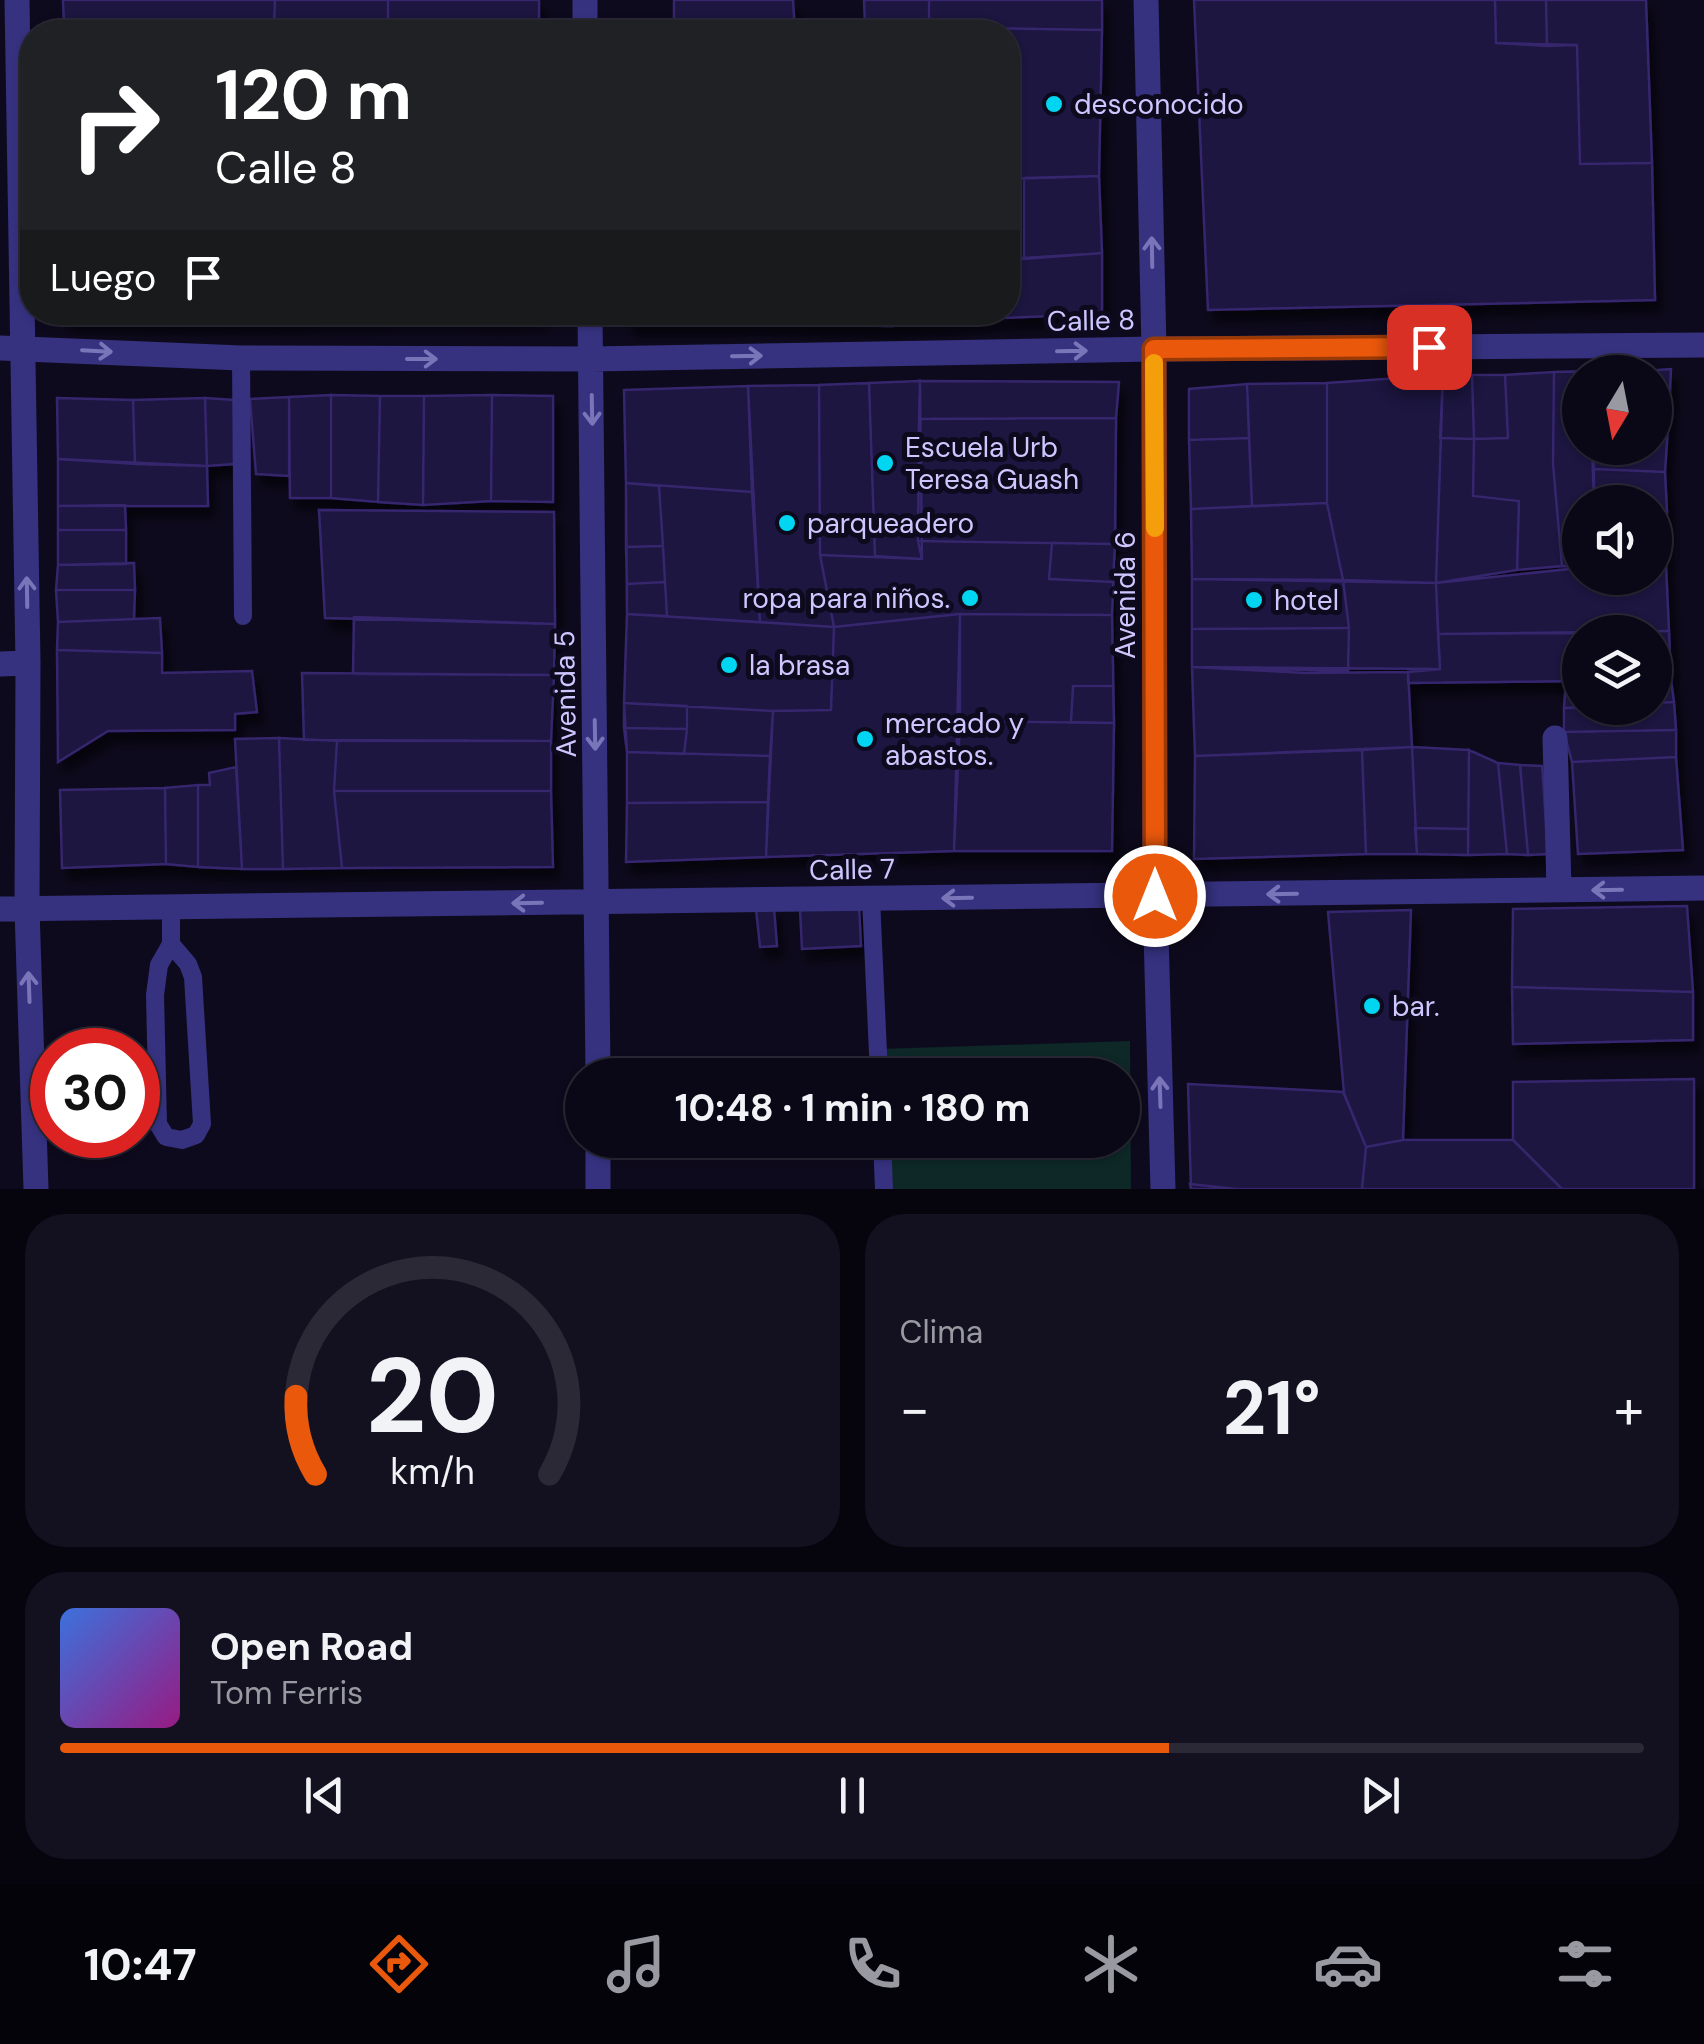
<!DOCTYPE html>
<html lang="es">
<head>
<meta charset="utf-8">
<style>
  :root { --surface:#0a0816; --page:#13111f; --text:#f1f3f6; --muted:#999aa1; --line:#2a2935; --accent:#ea580c }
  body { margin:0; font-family:"DM Sans",sans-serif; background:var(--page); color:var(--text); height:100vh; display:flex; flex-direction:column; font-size:38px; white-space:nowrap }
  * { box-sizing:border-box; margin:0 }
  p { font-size:32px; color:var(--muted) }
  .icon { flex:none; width:55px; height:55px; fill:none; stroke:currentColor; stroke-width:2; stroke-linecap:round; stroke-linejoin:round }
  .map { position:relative; height:1189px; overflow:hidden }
  .details { display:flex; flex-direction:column; gap:25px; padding:25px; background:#06040c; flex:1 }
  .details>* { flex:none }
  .banner { position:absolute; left:20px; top:20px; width:1000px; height:305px; border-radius:40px; box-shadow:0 2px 8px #0004,0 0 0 2px var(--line); background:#202124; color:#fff; overflow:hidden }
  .needle { width:65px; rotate:190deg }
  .tools { position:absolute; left:1562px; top:355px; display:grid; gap:20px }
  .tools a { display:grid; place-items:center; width:110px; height:110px; border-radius:50%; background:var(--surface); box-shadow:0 2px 8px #0004,0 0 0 2px var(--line); font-size:50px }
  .speed { position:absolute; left:30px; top:1028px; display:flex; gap:20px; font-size:50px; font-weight:700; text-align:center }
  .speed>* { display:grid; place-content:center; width:130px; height:130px; border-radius:50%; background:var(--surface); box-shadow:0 2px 8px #0004,0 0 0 2px var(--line); line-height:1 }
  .speed .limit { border:15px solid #d22; background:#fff; color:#111 }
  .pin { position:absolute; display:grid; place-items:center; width:85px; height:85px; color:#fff; margin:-42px; border-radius:20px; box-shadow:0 5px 15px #0006 }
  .me { position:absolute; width:110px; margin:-55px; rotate:0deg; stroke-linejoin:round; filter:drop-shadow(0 0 8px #0008) }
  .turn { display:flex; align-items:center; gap:35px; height:210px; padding:0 30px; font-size:45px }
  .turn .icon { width:130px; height:130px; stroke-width:2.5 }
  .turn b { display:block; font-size:70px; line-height:85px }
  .then { display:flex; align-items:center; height:95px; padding:0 30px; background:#0003; gap:20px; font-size:38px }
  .big { font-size:75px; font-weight:700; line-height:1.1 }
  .details .widget { flex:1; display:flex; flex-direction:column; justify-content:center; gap:15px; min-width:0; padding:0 35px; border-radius:40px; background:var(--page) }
  .details .dial { align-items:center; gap:0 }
  .dial svg { height:260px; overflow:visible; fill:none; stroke:var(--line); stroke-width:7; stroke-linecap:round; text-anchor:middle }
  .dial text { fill:var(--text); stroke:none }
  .song { display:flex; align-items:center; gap:30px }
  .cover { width:120px; height:120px; border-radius:15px; background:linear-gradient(135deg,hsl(220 70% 55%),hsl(310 70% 35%)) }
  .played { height:10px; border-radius:5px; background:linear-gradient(90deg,var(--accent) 70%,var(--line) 70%) }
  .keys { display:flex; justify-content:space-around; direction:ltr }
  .heat { display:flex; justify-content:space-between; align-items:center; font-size:55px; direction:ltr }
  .details .tiles { flex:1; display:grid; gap:25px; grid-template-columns:1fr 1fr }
  .widget:last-child { grid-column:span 2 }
  .trip { position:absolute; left:565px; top:1058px; width:575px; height:100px; border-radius:50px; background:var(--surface); box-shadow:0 2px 8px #0004,0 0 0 2px var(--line); font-weight:700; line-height:100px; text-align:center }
  .dock { display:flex; height:160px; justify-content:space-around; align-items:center; background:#040309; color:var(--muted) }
  .dock .icon { width:70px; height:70px }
  .dock .selected { color:var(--accent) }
  .dock b { font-size:45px; color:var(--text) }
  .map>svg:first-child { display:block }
  .green { fill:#0d2827 }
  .building { fill:#1e153f; stroke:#35266d; stroke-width:2.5; filter:url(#shadow) }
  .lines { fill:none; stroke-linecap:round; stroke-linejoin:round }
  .service { stroke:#363280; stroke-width:18 }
  .minor { stroke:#363280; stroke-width:25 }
  .oneway { stroke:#7a75b9 }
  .route-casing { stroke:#983908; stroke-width:25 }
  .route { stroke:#ea580c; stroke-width:18 }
  .slow { stroke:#f59e0b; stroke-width:18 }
  .poi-dot { fill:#00d6f2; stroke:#0e0a1d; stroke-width:4 }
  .labels { text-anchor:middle; stroke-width:10; stroke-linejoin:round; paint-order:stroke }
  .poi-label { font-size:28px; fill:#cec7ff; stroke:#0e0a1d; text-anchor:start }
  .street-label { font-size:28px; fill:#cec7ff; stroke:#0e0a1d }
</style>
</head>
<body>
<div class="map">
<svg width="1704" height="1189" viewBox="0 0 1704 1189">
  <defs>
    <filter id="shadow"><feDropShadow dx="6" dy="11" stdDeviation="5" flood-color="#0009"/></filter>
  </defs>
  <rect width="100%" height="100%" fill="#0e0a1d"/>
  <!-- green -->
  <path class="green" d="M1130,1041L1131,1189H881V1140H1122V1075H881V1049Z"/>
  <!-- building -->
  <path class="building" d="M63,0H275L274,27L64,25Z
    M275,0H388V32H64V25L274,27Z
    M388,0H539V32H388Z
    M674,0H793L795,32H631H674Z
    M864,0H929V27L883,30L865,24Z
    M929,0H1102V30L929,27Z
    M1194,0H1495L1496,43L1577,45L1580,164L1652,163L1655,300L1208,310Z
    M1495,0H1546L1547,46L1496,43Z
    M1546,0H1646L1652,163L1580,164L1577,45L1547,46Z
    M929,27L1102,30L1099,176L1008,179V32H883V30Z
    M1099,176L1102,253L1024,259V178Z
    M1102,253V314L1002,318V312H1008V259Z
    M64,312H202V322L65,320Z
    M202,312H249V321L202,322Z
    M249,312H287V322L249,321Z
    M287,312H322L323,319L287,322Z
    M322,312H374V319H323Z
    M374,312H395V318L374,319Z
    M395,312H421V318H395Z
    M421,312H453V318H421Z
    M453,312H490L491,319L453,318Z
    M490,312H541V318L491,319Z
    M628,312H719V324H628Z
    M719,312H755V323L719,324Z
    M755,312H820L821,325L755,323Z
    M820,312H892V326L821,325Z
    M892,312H954V322L892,326Z
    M954,312H1002V318L954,322Z
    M1671,369L1669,411L1655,412V372H1630Z
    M1590,371L1580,372V448H1592L1594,502H1580V567L1562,566L1553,464L1554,372Z
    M1554,372L1553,464L1562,566L1517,570L1519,501L1473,496L1474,439L1508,438L1505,375Z
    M1443,375H1505L1508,438L1474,439L1473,496L1519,501L1517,570L1436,583Z
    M1443,375H1472L1474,439L1440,438Z
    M1443,375L1436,583L1343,580L1327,503V383Z
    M1472,375H1505L1508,438L1474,439Z
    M920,381L1119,382L1116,418L919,419Z
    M920,381L918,541L922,559L820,555L819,385Z
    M920,381L922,559L875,556L869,383Z
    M1327,383V503L1252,506L1247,384Z
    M1247,384L1249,438L1189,440V389Z
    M819,385L820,555L834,627L760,622L748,386Z
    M748,386L752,492L626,483L624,390Z
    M331,395V498H290L289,397Z
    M331,395L380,396L378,502L331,498Z
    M492,395L491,501L423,505L424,396Z
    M492,395L553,396V502L491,501Z
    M380,396H424L423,505L378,502Z
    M289,397V476L256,474L250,399Z
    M57,398L133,400L135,464L58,459Z
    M205,398L207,466L135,464L133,400Z
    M205,398L234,400V464L207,466Z
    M1669,411L1665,472L1594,469L1593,448H1655V412Z
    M1116,418L1115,544L918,541L919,419Z
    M1249,438L1252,506L1191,509L1189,440Z
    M58,459L207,466L208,506H58Z
    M1594,469L1665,472L1667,512L1655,510V502L1594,500Z
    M626,483L752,492L760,622L627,614Z
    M626,483L659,486L663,546L626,547Z
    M1327,503L1343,580L1192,579L1191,509Z
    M125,505L126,530H58V506Z
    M319,510L554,512L555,624L325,618Z
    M1655,510L1667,512L1666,533H1655Z
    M58,530H126V564L58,565Z
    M1655,533H1666V566H1655Z
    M918,541L1115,544L1112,615L960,614L834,627L820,555L922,559Z
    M1052,543L1115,544L1113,582L1049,579Z
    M663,546L665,582L627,584L626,547Z
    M134,563L135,590H56L58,565Z
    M1655,566H1666L1669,631L1438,634L1436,583L1580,568V578H1655Z
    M1192,579L1436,583L1440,669L1192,667Z
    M1192,579L1343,580L1349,628L1192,629Z
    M665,582L667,616L627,614V584Z
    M56,590H135L134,619L58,622Z
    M627,614L834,627L831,710L773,711L624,703Z
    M960,614L1112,615L1114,723L960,721Z
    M960,614L954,851L766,857L773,711L831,710L834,627Z
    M354,617L555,624L554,675L353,674Z
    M160,618L162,653L57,650L58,622Z
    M1349,628L1348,671L1192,667V629Z
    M1669,631L1671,680L1655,681V632H1594Z
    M1580,633V681L1408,683V672L1440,669L1438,634Z
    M57,650L162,653V673L252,671L257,712L235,714V730L108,731L58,762Z
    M1192,667L1306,673L1408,672L1412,747L1195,756Z
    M302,673L554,675L551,741L304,740Z
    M1671,680L1674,702L1655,703V681Z
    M1580,681V707L1564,708L1566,682Z
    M1073,686H1113L1114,723L1071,722Z
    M1674,702L1676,730L1564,732V708H1655V703Z
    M624,703L773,711L770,756L627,752Z
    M624,703L687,706V729L624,728Z
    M960,721L1114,723L1112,851H954Z
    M624,728L687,729L684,754L627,752Z
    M1676,730V757L1572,762L1564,732Z
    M279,738L283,869H242L235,739Z
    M279,738L337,741L334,791L342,868L283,869Z
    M337,741H551V791H334Z
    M1412,747L1417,854H1366L1362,750Z
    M1412,747L1469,750L1468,855L1417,854Z
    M1362,750L1366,854L1194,859L1195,756Z
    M1469,750L1498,763L1507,854L1468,855Z
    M627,752L770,756L768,802L627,803Z
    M1676,757L1683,850L1578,854L1572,762Z
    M1498,763L1520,765L1528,855L1507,854Z
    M1520,765L1542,766L1548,854L1528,855Z
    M236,767L242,869L198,867V785H210L209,773Z
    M198,785V867L166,864L165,788Z
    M165,788L166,864L62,868L60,790Z
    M334,791H551L553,867L342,868Z
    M768,802L766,857L626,862L627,803Z
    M1415,828L1468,829V855L1417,854Z
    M859,906L861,946L802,949L800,909Z
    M1687,906L1693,992L1512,987L1513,909Z
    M774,908L777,946L760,947L756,909Z
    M1411,910L1403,1140L1366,1147L1344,1093L1328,912Z
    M1512,987L1693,992V1040L1513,1044Z
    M1694,1079V1189H1562L1513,1140V1082Z
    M1188,1084L1343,1092L1366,1147L1362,1189H1191Z
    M1403,1140H1513L1562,1189H1362L1366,1147Z
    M1190,1184L1236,1189H1191Z"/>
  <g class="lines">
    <!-- service -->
    <path class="service" d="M241,358L243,616
      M871,899L879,1075
      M171,944L188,964L193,977L202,1124L196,1135L182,1140L166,1137L158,1124L155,995L159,965L171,944V908
      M882,1140L884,1189"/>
    <!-- minor -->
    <path class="minor" d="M17,0L28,663L27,909L36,1189
      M585,0V32
      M1146,0L1154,349L1155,896L1163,1189
      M590,312L598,1075
      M0,348L241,358L591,359L1154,349L1704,345
      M0,664L28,663
      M1555,738L1559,890
      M0,909L1704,888
      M598,1140V1189"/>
  </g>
  <!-- one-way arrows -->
  <defs><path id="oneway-shaft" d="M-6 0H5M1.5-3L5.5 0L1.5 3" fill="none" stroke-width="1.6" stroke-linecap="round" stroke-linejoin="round" transform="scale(2.5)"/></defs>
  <g class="oneway">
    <use href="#oneway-shaft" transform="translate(1152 252) rotate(-91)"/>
    <use href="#oneway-shaft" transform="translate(97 351) rotate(3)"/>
    <use href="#oneway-shaft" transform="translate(1072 351) rotate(-1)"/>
    <use href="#oneway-shaft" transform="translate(747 356) rotate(-1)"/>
    <use href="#oneway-shaft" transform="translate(422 359)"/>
    <use href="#oneway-shaft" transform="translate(592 410) rotate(89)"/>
    <use href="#oneway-shaft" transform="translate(27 592) rotate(-91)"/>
    <use href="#oneway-shaft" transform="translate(595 735) rotate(89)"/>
    <use href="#oneway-shaft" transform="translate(1607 890) rotate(179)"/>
    <use href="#oneway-shaft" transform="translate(1282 894) rotate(179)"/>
    <use href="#oneway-shaft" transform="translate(957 898) rotate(179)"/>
    <use href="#oneway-shaft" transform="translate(527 903) rotate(179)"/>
    <use href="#oneway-shaft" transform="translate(29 987) rotate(-92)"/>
    <use href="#oneway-shaft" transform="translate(1160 1092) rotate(-92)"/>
  </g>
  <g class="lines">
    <defs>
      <path id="route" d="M1155,896L1154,349L1429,347"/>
    </defs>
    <!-- route casing -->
    <use href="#route" class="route-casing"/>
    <!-- route -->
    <use href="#route" class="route"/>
    <!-- slow -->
    <path class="slow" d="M1154,363L1155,528"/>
  </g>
  <!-- markers -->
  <g class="poi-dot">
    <circle cx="1054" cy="104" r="10"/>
    <circle cx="885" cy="463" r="10"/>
    <circle cx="787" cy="523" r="10"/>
    <circle cx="970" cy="598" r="10"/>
    <circle cx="1254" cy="600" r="10"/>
    <circle cx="729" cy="665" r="10"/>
    <circle cx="865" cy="739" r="10"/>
    <circle cx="1372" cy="1006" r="10"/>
  </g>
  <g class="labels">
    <!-- poi labels -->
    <g class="poi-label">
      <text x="1074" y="114">desconocido</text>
      <text x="905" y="457">Escuela Urb<tspan x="905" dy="32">Teresa Guash</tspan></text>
      <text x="807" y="533">parqueadero</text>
      <text x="950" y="608" text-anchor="end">ropa para niños.</text>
      <text x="1274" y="610">hotel</text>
      <text x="749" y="675">la brasa</text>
      <text x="885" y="733">mercado y<tspan x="885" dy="32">abastos.</tspan></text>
      <text x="1392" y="1016">bar.</text>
    </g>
    <!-- street labels -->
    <g class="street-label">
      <text transform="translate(1091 320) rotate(-1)" y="10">Calle 8</text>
      <text transform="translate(1125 595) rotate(-90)" y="10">Avenida 6</text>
      <text transform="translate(565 694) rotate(-91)" y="10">Avenida 5</text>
      <text transform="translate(852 869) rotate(-1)" y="10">Calle 7</text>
    </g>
  </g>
</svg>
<div class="tools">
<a><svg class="needle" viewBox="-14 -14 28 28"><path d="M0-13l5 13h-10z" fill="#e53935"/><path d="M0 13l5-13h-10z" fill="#999aa1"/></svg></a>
<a><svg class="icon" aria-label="sound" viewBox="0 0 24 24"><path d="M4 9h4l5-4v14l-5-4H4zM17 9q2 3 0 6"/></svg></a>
<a><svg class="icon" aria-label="layers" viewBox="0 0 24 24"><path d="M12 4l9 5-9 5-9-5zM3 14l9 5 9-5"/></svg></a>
</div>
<div class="speed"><div class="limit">30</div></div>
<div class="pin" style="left:1429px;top:347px;background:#d93025"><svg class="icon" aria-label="arrive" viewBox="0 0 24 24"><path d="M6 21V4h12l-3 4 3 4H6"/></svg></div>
<svg class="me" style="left:1155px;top:896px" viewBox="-20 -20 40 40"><circle r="17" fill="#ea580c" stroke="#fff" stroke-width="3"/><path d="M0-11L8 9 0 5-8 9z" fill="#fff"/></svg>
<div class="trip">10:48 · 1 min · 180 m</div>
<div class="banner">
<div class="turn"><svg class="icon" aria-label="right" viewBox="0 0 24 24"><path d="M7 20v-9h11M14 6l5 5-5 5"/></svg><div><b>120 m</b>Calle 8</div></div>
<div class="then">Luego<svg class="icon" aria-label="arrive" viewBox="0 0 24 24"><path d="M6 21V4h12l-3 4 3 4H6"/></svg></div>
</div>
</div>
<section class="details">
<div class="tiles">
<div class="widget dial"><svg viewBox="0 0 100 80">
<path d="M14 69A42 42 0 1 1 86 69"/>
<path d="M14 69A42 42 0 0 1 8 45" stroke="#ea580c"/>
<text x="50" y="56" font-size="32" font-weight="700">20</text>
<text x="50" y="72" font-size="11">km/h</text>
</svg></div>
<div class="widget"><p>Clima</p>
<div class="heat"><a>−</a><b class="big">21°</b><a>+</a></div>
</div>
<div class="widget">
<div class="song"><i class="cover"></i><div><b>Open Road</b><p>Tom Ferris</p></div></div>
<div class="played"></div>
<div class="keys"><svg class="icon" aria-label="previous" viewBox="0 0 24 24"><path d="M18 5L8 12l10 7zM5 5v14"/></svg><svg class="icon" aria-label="pause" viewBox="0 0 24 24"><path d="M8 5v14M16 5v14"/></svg><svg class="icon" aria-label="next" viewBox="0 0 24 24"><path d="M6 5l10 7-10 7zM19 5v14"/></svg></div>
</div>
</div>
</section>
<nav class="dock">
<b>10:47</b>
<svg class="icon selected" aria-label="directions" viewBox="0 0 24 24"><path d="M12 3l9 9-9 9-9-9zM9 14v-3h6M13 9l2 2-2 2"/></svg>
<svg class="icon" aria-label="music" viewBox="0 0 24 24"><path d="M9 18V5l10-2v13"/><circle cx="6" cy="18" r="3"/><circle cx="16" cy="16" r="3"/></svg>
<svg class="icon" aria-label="phone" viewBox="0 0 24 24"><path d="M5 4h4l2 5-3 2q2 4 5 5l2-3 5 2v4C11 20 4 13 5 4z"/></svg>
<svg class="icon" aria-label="climate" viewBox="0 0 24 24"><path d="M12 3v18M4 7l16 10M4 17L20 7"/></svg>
<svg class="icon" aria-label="car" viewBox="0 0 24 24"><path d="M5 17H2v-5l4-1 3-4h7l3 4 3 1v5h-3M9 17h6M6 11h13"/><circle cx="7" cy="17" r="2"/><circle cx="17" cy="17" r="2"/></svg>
<svg class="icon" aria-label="filters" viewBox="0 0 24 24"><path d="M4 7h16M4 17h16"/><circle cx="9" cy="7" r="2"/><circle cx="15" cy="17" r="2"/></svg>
</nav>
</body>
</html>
